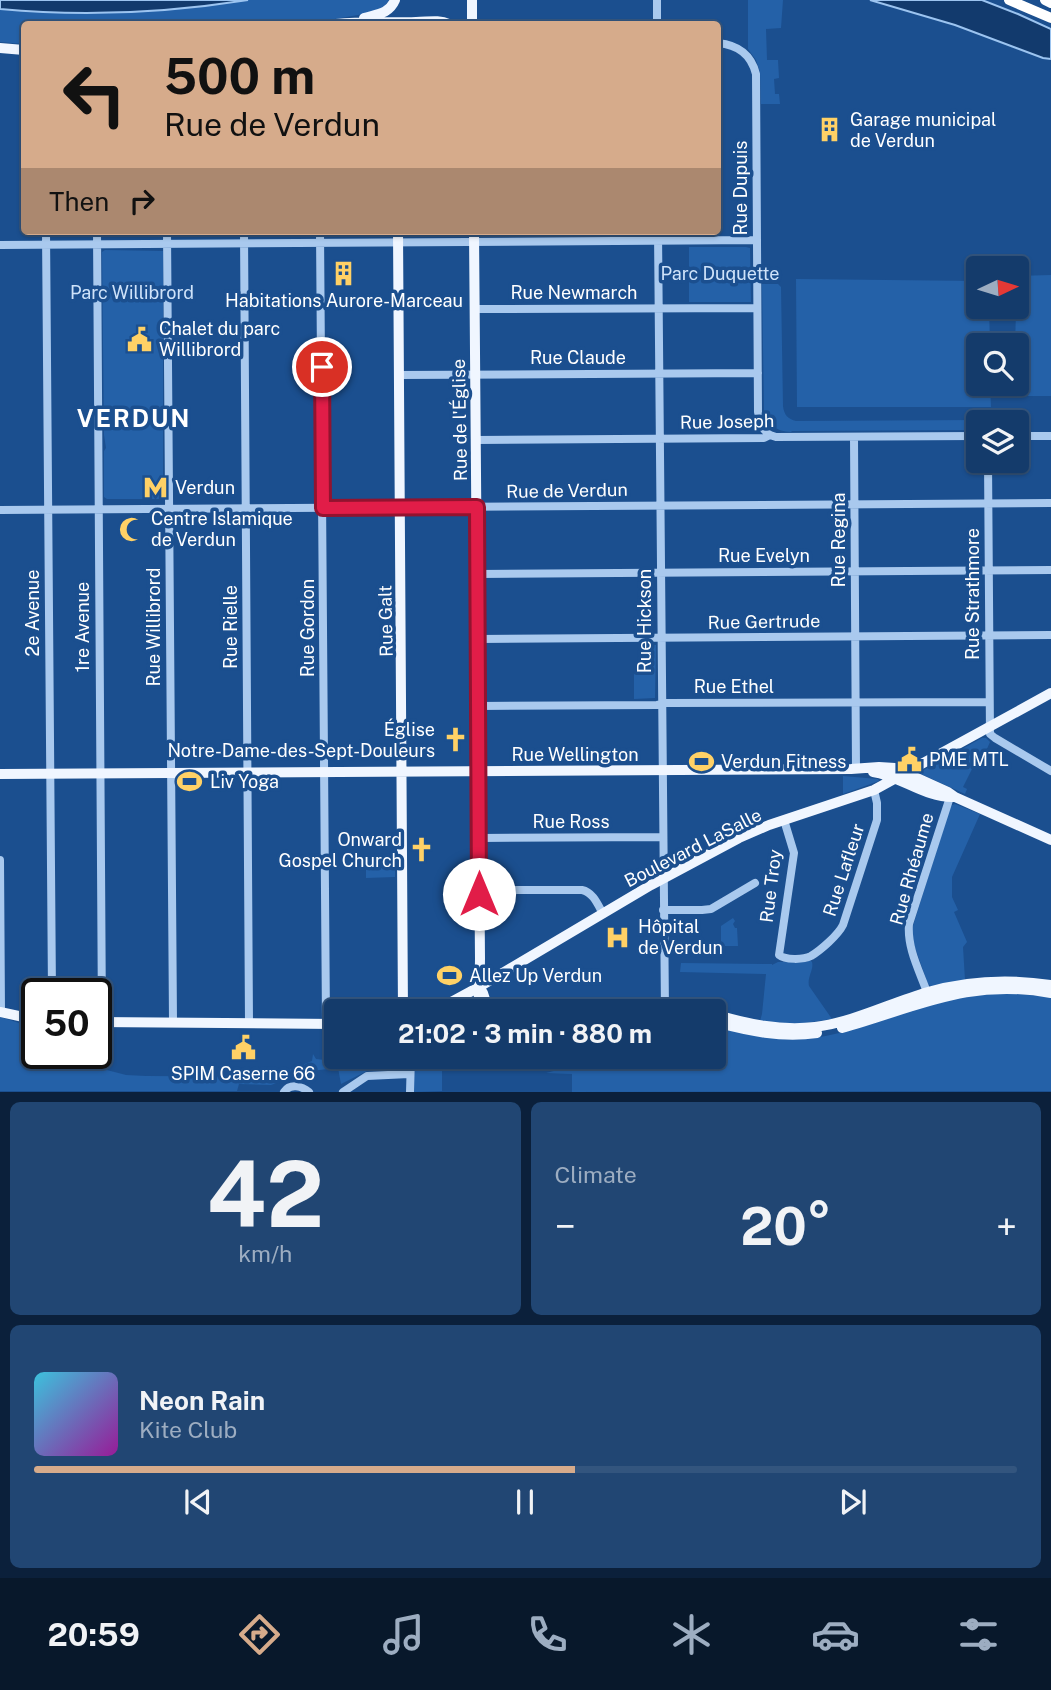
<!DOCTYPE html>
<html lang="en">
<head>
<meta charset="utf-8">
<style>
  :root { --surface:#143b6b; --page:#214673; --text:#f1f3f6; --muted:#9dadc1; --line:#33557e; --accent:#d6ab8b }
  body { margin:0; font-family:"Public Sans",sans-serif; background:var(--page); color:var(--text); height:100vh; display:flex; flex-direction:column; font-size:26px; white-space:nowrap }
  * { box-sizing:border-box; margin:0 }
  p { font-size:23px; color:var(--muted) }
  .icon { flex:none; width:38px; height:38px; fill:none; stroke:currentColor; stroke-width:2; stroke-linecap:round; stroke-linejoin:round }
  .map { position:relative; height:1092px; overflow:hidden }
  .drawer { display:flex; flex-direction:column; gap:10px; padding:10px; background:#0b203b; flex:1 }
  .drawer>* { flex:none }
  .guide { position:absolute; left:21px; top:21px; width:700px; height:214px; border-radius:7px; box-shadow:0 2px 5px #0004,0 0 0 2px var(--line); background:#d6ab8b; color:#111; overflow:hidden }
  .needle { width:46px; rotate:86deg }
  .fabs { position:absolute; left:966px; top:256px; display:grid; gap:14px }
  .fabs a { display:grid; place-items:center; width:63px; height:63px; border-radius:7px; background:var(--surface); box-shadow:0 2px 5px #0004,0 0 0 2px var(--line); font-size:35px }
  .speed { position:absolute; left:21px; top:978px; display:flex; gap:14px; font-size:35px; font-weight:700; text-align:center }
  .speed>* { display:grid; place-content:center; width:91px; height:91px; border-radius:50%; background:var(--surface); box-shadow:0 2px 5px #0004,0 0 0 2px var(--line); line-height:1 }
  .speed .limit { border:4px solid #111; border-radius:10px; background:#fff; color:#111 }
  .pin { position:absolute; display:grid; place-items:center; width:60px; height:60px; color:#fff; margin:-30px; border:4px solid #fff; border-radius:50%; box-shadow:0 2px 7px #0007 }
  .me { position:absolute; width:77px; margin:-38px; rotate:0deg; stroke-linejoin:round; filter:drop-shadow(0 0 5px #0008) }
  .turn { display:flex; align-items:center; gap:24px; height:147px; padding:0 28px; font-size:32px }
  .turn .icon { width:91px; height:91px; stroke-width:2.5 }
  .turn b { display:block; font-size:49px; line-height:60px }
  .then { display:flex; align-items:center; height:66px; padding:0 28px; background:#0003; gap:14px; font-size:26px }
  .big { font-size:52px; font-weight:700; line-height:1.1 }
  .drawer .tile { flex:1; display:flex; flex-direction:column; justify-content:center; gap:10px; min-width:0; padding:0 24px; border-radius:10px; background:var(--page) }
  .drawer .dial { align-items:center; gap:0 }
  .dial b { font-size:91px; line-height:1 }
  .song { display:flex; align-items:center; gap:21px }
  .cover { width:84px; height:84px; border-radius:10px; background:linear-gradient(135deg,hsl(190 70% 55%),hsl(300 70% 35%)) }
  .played { height:7px; border-radius:4px; background:linear-gradient(90deg,var(--accent) 55%,var(--line) 55%) }
  .keys { display:flex; justify-content:space-around; direction:ltr }
  .heat { display:flex; justify-content:space-between; align-items:center; font-size:38px; direction:ltr }
  .drawer .tiles { flex:1; display:grid; gap:10px; grid-template-columns:1fr 1fr }
  .tile:last-child { grid-column:span 2 }
  .trip { position:absolute; left:324px; top:999px; width:402px; height:70px; border-radius:7px; background:var(--surface); box-shadow:0 2px 5px #0004,0 0 0 2px var(--line); font-weight:700; line-height:70px; text-align:center }
  .dock { display:flex; height:112px; justify-content:space-around; align-items:center; background:#08182b; color:var(--muted) }
  .dock .icon { width:49px; height:49px }
  .dock .on { color:var(--accent) }
  .dock b { font-size:32px; color:var(--text) }
  .map>svg:first-child { display:block }
  .green { fill:#2461a8 }
  .water { fill:#123a6d; stroke:#9cc4f0; stroke-width:2 }
  .lines { fill:none; stroke-linecap:round; stroke-linejoin:round }
  .minor { stroke:#a9c9ee; stroke-width:8 }
  .major { stroke:#f0f6ff; stroke-width:10 }
  .highway { stroke:#fff; stroke-width:10 }
  .route-casing { stroke:#92132f; stroke-width:18 }
  .route { stroke:#e11d48; stroke-width:12 }
  .labels { text-anchor:middle; stroke-width:7; stroke-linejoin:round; paint-order:stroke }
  .poi-label { font-size:18px; fill:#fff; stroke:#1b4f8f; text-anchor:start }
  .street-label { font-size:18px; fill:#fff; stroke:#1b4f8f }
  .park-label { font-size:18px; fill:#cfe3fa; stroke:#1b4f8f }
  .district-label { font-size:24px; font-weight:bold; letter-spacing:2px; fill:#fff; stroke:#1b4f8f }
</style>
</head>
<body>
<div class="map">
<svg width="1051" height="1092" viewBox="0 0 1051 1092">
  <rect width="100%" height="100%" fill="#1b4f8f"/>
  <!-- green -->
  <path class="green" d="M248,0H389L381,11L306,24H24V44L0,42V9C83,16 166,13 248,0Z
    M748,0H783L781,28L766,29L767,60H778L779,78L774,79L775,94H779L780,104H761L760,72L756,60L748,49Z
    M689,247H746L750,248L751,302H689Z
    M105,250L163,251V497L162,499H107L104,497V451L106,448L104,435L102,252Z
    M1051,275V396H1015V383H1017V345H1015L1017,276Z
    M796,279L978,281V306H989L990,345H978V383H990L991,407H797Z
    M762,284H778L781,287L783,406C784,415 788,419 796,421L980,420L983,422H978V430L792,431L791,432C776,431 769,426 764,411Z
    M642,644L656,645L655,698L634,699V665H642Z
    M982,738H986L990,742L979,767L972,769L963,787L967,789L965,794L921,774L922,771Z
    M843,776L878,779L879,781L843,794Z
    M955,804L980,814L952,877V897L958,910L954,912L967,942L963,947L965,980L932,987L928,984L913,942L912,929L949,811L952,805Z
    M366,866H395V877L366,878Z
    M733,918L735,921L733,924L735,928H737L738,946H715L716,943L721,942V926Z
    M810,960L812,962C814,970 807,977 809,986L832,1019L798,1024L760,1021L762,1014L766,974L680,972L681,963L772,964V965L778,962H806Z
    M1007,993L1051,997V1091L572,1092V1074L546,1073L607,1057H714V1026C744,1034 773,1041 804,1039C844,1036 880,1019 917,1008C948,998 976,995 1007,993Z
    M0,1017C15,1021 22,1025 37,1027V1054H55L80,1063L126,1075L146,1076L272,1077L312,1061L313,1054L316,1059L325,1060L353,1057H402L404,1062L401,1068L369,1070L341,1084L338,1068L310,1071L271,1085L239,1084L237,1091H0Z
    M414,1057H442V1091L414,1092Z"/>
  <!-- water -->
  <path class="water" d="M0,0H248C166,13 83,17 0,9Z
    M870,0H982L1018,14L1051,29V59L1043,58L955,25Z"/>
  <g class="lines">
    <!-- minor -->
    <path class="minor" d="M657,0V24
      M718,43C738,45 751,54 756,74L758,412C760,421 761,429 770,435
      M46,231L52,994
      M97,231L102,1022
      M167,231L173,1022
      M244,231L249,1023
      M320,231L326,1024
      M658,231L665,1012
      M0,245L757,240
      M475,309L757,308
      M399,375L758,373
      M1017,436H1051
      M854,437L856,769
      M476,440L764,438L770,435L776,437L978,436
      M988,460L990,734L995,738L1051,771
      M0,510L1051,503
      M477,574L1051,570
      M478,639L1051,635
      M478,706L657,705L666,703L989,702
      M784,820L794,853L779,955C785,960 803,960 811,956C821,950 838,935 843,925L877,820V803L874,790
      M479,838L663,837
      M0,860L1,1012
      M479,890H582C593,892 598,905 603,914
      M663,910H702L711,909L755,883
      M927,992C919,970 907,948 909,924L951,794
      M284,1092C290,1083 302,1086 309,1092
      M343,1092L367,1076L409,1074
      M410,1092L411,1057"/>
    <!-- major -->
    <path class="major" d="M472,0V24
      M364,18C377,14 389,14 395,0
      M336,24C363,21 389,23 416,22C428,22 438,19 449,24
      M0,48L24,50
      M398,231L403,1012
      M474,231L480,958C480,976 478,994 479,1012
      M873,772C901,776 925,798 954,797
      M0,774L851,769L879,767L895,768L948,792L955,797L1051,840
      M480,988L483,993L489,1012
      M0,1012L37,1020
      M433,1012L479,987L651,885L739,838L769,825L874,790L1051,693
      M621,1012L660,1006L705,1012
      M714,1014C747,1024 780,1031 815,1027C854,1022 890,1003 928,992C967,981 1011,979 1051,985
      M96,1022L336,1024
      M714,1022C749,1031 781,1038 817,1033
      M842,1028C917,1007 969,978 1051,993"/>
    <!-- highway -->
    <path class="highway" d="M1009,0L1051,18
      M1045,0L1051,3"/>
  </g>
  <g class="lines">
    <defs>
      <path id="route" d="M322,367L323,508L477,507L479,894"/>
    </defs>
    <!-- route casing -->
    <use href="#route" class="route-casing"/>
    <!-- route -->
    <use href="#route" class="route"/>
  </g>
  <!-- icons -->
  <defs>
    <symbol id="building-bare" viewBox="-9 -9 18 18"><path d="M-4-6H4V6H1V3H-1V6H-4ZM-2.5-4.3h1.7v1.8h-1.7ZM.8-4.3h1.7v1.8H.8ZM-2.5-1h1.7V.8h-1.7ZM.8-1h1.7V.8H.8Z" fill="#ffd166" stroke="#1b4f8f" stroke-width="2.5" paint-order="stroke"/></symbol>
    <symbol id="civic-bare" viewBox="-9 -9 18 18"><path d="M-.6-6.5H3V-4.5H.6V-3L4-1V1h2V6H-6V1h2V-1L-.6-3ZM-1.2 2.5V6h2.4V2.5Z" fill="#ffd166" stroke="#1b4f8f" stroke-width="2.5" paint-order="stroke"/></symbol>
    <symbol id="metro-bare" viewBox="-9 -9 18 18"><path d="M-5.5 5V-5H-3L0 0L3-5H5.5V5H3V-.5L0 4L-3-.5V5Z" fill="#ffd166" stroke="#1b4f8f" stroke-width="2.5" paint-order="stroke"/></symbol>
    <symbol id="mosque-bare" viewBox="-9 -9 18 18"><path d="M3.5-4.9A6 6 0 1 0 3.5 4.9A5 5 0 1 1 3.5-4.9Z" fill="#ffd166" stroke="#1b4f8f" stroke-width="2.5" paint-order="stroke"/></symbol>
    <symbol id="church-bare" viewBox="-9 -9 18 18"><path d="M-1.2-6h2.4v3.5h3.3v2.4h-3.3V6h-2.4V-.1h-3.3v-2.4h3.3Z" fill="#ffd166" stroke="#1b4f8f" stroke-width="2.5" paint-order="stroke"/></symbol>
    <symbol id="stadium-bare" viewBox="-9 -9 18 18"><path d="M0-5a6.5 5 0 1 0 0 10a6.5 5 0 1 0 0-10ZM-3.5-1.8h7v3.6h-7Z" fill="#ffd166" stroke="#1b4f8f" stroke-width="2.5" paint-order="stroke"/></symbol>
    <symbol id="hospital-bare" viewBox="-9 -9 18 18"><path d="M-5-5h3v3.5h4V-5h3V5h-3V1.5h-4V5h-3Z" fill="#ffd166" stroke="#1b4f8f" stroke-width="2.5" paint-order="stroke"/></symbol>
  </defs>
  <g fill-rule="evenodd">
    <use href="#building-bare" x="812" y="112" width="35" height="35"/>
    <use href="#building-bare" x="326" y="256" width="35" height="35"/>
    <use href="#civic-bare" x="122" y="322" width="35" height="35"/>
    <use href="#metro-bare" x="138" y="470" width="35" height="35"/>
    <use href="#mosque-bare" x="114" y="512" width="35" height="35"/>
    <use href="#church-bare" x="438" y="722" width="35" height="35"/>
    <use href="#civic-bare" x="892" y="742" width="35" height="35"/>
    <use href="#stadium-bare" x="684" y="744" width="35" height="35"/>
    <use href="#stadium-bare" x="172" y="764" width="35" height="35"/>
    <use href="#church-bare" x="404" y="832" width="35" height="35"/>
    <use href="#hospital-bare" x="600" y="920" width="35" height="35"/>
    <use href="#stadium-bare" x="432" y="958" width="35" height="35"/>
    <use href="#civic-bare" x="226" y="1030" width="35" height="35"/>
  </g>
  <g class="labels">
    <!-- poi labels -->
    <g class="poi-label">
      <text x="850" y="126">Garage municipal<tspan x="850" dy="21">de Verdun</tspan></text>
      <text x="344" y="307" text-anchor="middle">Habitations Aurore-Marceau</text>
      <text x="159" y="335">Chalet du parc<tspan x="159" dy="21">Willibrord</tspan></text>
      <text x="175" y="494">Verdun</text>
      <text x="151" y="525">Centre Islamique<tspan x="151" dy="21">de Verdun</tspan></text>
      <text x="435" y="736" text-anchor="end">Église<tspan x="435" dy="21">Notre-Dame-des-Sept-Douleurs</tspan></text>
      <text x="929" y="766">PME MTL</text>
      <text x="721" y="768">Verdun Fitness</text>
      <text x="210" y="788">Liv Yoga</text>
      <text x="402" y="846" text-anchor="end">Onward<tspan x="402" dy="21">Gospel Church</tspan></text>
      <text x="638" y="933">Hôpital<tspan x="638" dy="21">de Verdun</tspan></text>
      <text x="469" y="982">Allez Up Verdun</text>
      <text x="243" y="1080" text-anchor="middle">SPIM Caserne 66</text>
    </g>
    <!-- street labels -->
    <g class="street-label">
      <text transform="translate(741 188) rotate(-90)" y="6">Rue Dupuis</text>
      <text x="574" y="299">Rue Newmarch</text>
      <text x="578" y="364">Rue Claude</text>
      <text transform="translate(460 420) rotate(-91)" y="6">Rue de l'Église</text>
      <text transform="translate(727 422) rotate(-1)" y="6">Rue Joseph</text>
      <text transform="translate(567 491) rotate(-1)" y="6">Rue de Verdun</text>
      <text transform="translate(839 540) rotate(-90)" y="6">Rue Regina</text>
      <text x="764" y="562">Rue Evelyn</text>
      <text transform="translate(973 594) rotate(-90)" y="6">Rue Strathmore</text>
      <text transform="translate(33 613) rotate(-90)" y="6">2e Avenue</text>
      <text transform="translate(386 621) rotate(-91)" y="6">Rue Galt</text>
      <text transform="translate(645 621) rotate(-90)" y="6">Rue Hickson</text>
      <text transform="translate(764 622) rotate(-1)" y="6">Rue Gertrude</text>
      <text transform="translate(83 627) rotate(-90)" y="6">1re Avenue</text>
      <text transform="translate(154 627) rotate(-90)" y="6">Rue Willibrord</text>
      <text transform="translate(231 627) rotate(-90)" y="6">Rue Rielle</text>
      <text transform="translate(308 628) rotate(-90)" y="6">Rue Gordon</text>
      <text x="734" y="693">Rue Ethel</text>
      <text x="575" y="761">Rue Wellington</text>
      <text x="571" y="828">Rue Ross</text>
      <text transform="translate(693 848) rotate(-27)" y="6">Boulevard LaSalle</text>
      <text transform="translate(912 869) rotate(-74)" y="6">Rue Rhéaume</text>
      <text transform="translate(844 870) rotate(-72)" y="6">Rue Lafleur</text>
      <text transform="translate(771 886) rotate(-83)" y="6">Rue Troy</text>
    </g>
    <!-- park labels -->
    <g class="park-label">
      <text x="720" y="280">Parc Duquette</text>
      <text x="132" y="299">Parc Willibrord</text>
    </g>
    <!-- district labels -->
    <g class="district-label">
      <text x="134" y="427">VERDUN</text>
    </g>
  </g>
</svg>
<div class="fabs">
<a><svg class="needle" viewBox="-14 -14 28 28"><path d="M0-13l5 13h-10z" fill="#e53935"/><path d="M0 13l5-13h-10z" fill="#9dadc1"/></svg></a>
<a><svg class="icon" aria-label="search" viewBox="0 0 24 24"><circle cx="10" cy="10" r="6"/><path d="M15 15l6 6"/></svg></a>
<a><svg class="icon" aria-label="layers" viewBox="0 0 24 24"><path d="M12 4l9 5-9 5-9-5zM3 14l9 5 9-5"/></svg></a>
</div>
<div class="speed"><div class="limit">50</div></div>
<div class="pin" style="left:322px;top:367px;background:#d93025"><svg class="icon" aria-label="arrive" viewBox="0 0 24 24"><path d="M6 21V4h12l-3 4 3 4H6"/></svg></div>
<svg class="me" style="left:479px;top:894px" viewBox="-20 -20 40 40"><circle r="19" fill="#fff"/><path d="M0-13L10 11 0 6-10 11z" fill="#e11d48"/></svg>
<div class="trip">21:02 · 3 min · 880 m</div>
<div class="guide">
<div class="turn"><svg class="icon" aria-label="left" viewBox="0 0 24 24"><path d="M17 20v-9H6M10 6l-5 5 5 5"/></svg><div><b>500 m</b>Rue de Verdun</div></div>
<div class="then">Then<svg class="icon" aria-label="right" viewBox="0 0 24 24"><path d="M7 20v-9h11M14 6l5 5-5 5"/></svg></div>
</div>
</div>
<section class="drawer">
<div class="tiles">
<div class="tile dial"><b>42</b><p>km/h</p></div>
<div class="tile"><p>Climate</p>
<div class="heat"><a>−</a><b class="big">20°</b><a>+</a></div>
</div>
<div class="tile">
<div class="song"><i class="cover"></i><div><b>Neon Rain</b><p>Kite Club</p></div></div>
<div class="played"></div>
<div class="keys"><svg class="icon" aria-label="previous" viewBox="0 0 24 24"><path d="M18 5L8 12l10 7zM5 5v14"/></svg><svg class="icon" aria-label="pause" viewBox="0 0 24 24"><path d="M8 5v14M16 5v14"/></svg><svg class="icon" aria-label="next" viewBox="0 0 24 24"><path d="M6 5l10 7-10 7zM19 5v14"/></svg></div>
</div>
</div>
</section>
<nav class="dock">
<b>20:59</b>
<svg class="icon on" aria-label="directions" viewBox="0 0 24 24"><path d="M12 3l9 9-9 9-9-9zM9 14v-3h6M13 9l2 2-2 2"/></svg>
<svg class="icon" aria-label="music" viewBox="0 0 24 24"><path d="M9 18V5l10-2v13"/><circle cx="6" cy="18" r="3"/><circle cx="16" cy="16" r="3"/></svg>
<svg class="icon" aria-label="phone" viewBox="0 0 24 24"><path d="M5 4h4l2 5-3 2q2 4 5 5l2-3 5 2v4C11 20 4 13 5 4z"/></svg>
<svg class="icon" aria-label="climate" viewBox="0 0 24 24"><path d="M12 3v18M4 7l16 10M4 17L20 7"/></svg>
<svg class="icon" aria-label="car" viewBox="0 0 24 24"><path d="M5 17H2v-5l4-1 3-4h7l3 4 3 1v5h-3M9 17h6M6 11h13"/><circle cx="7" cy="17" r="2"/><circle cx="17" cy="17" r="2"/></svg>
<svg class="icon" aria-label="filters" viewBox="0 0 24 24"><path d="M4 7h16M4 17h16"/><circle cx="9" cy="7" r="2"/><circle cx="15" cy="17" r="2"/></svg>
</nav>
</body>
</html>
